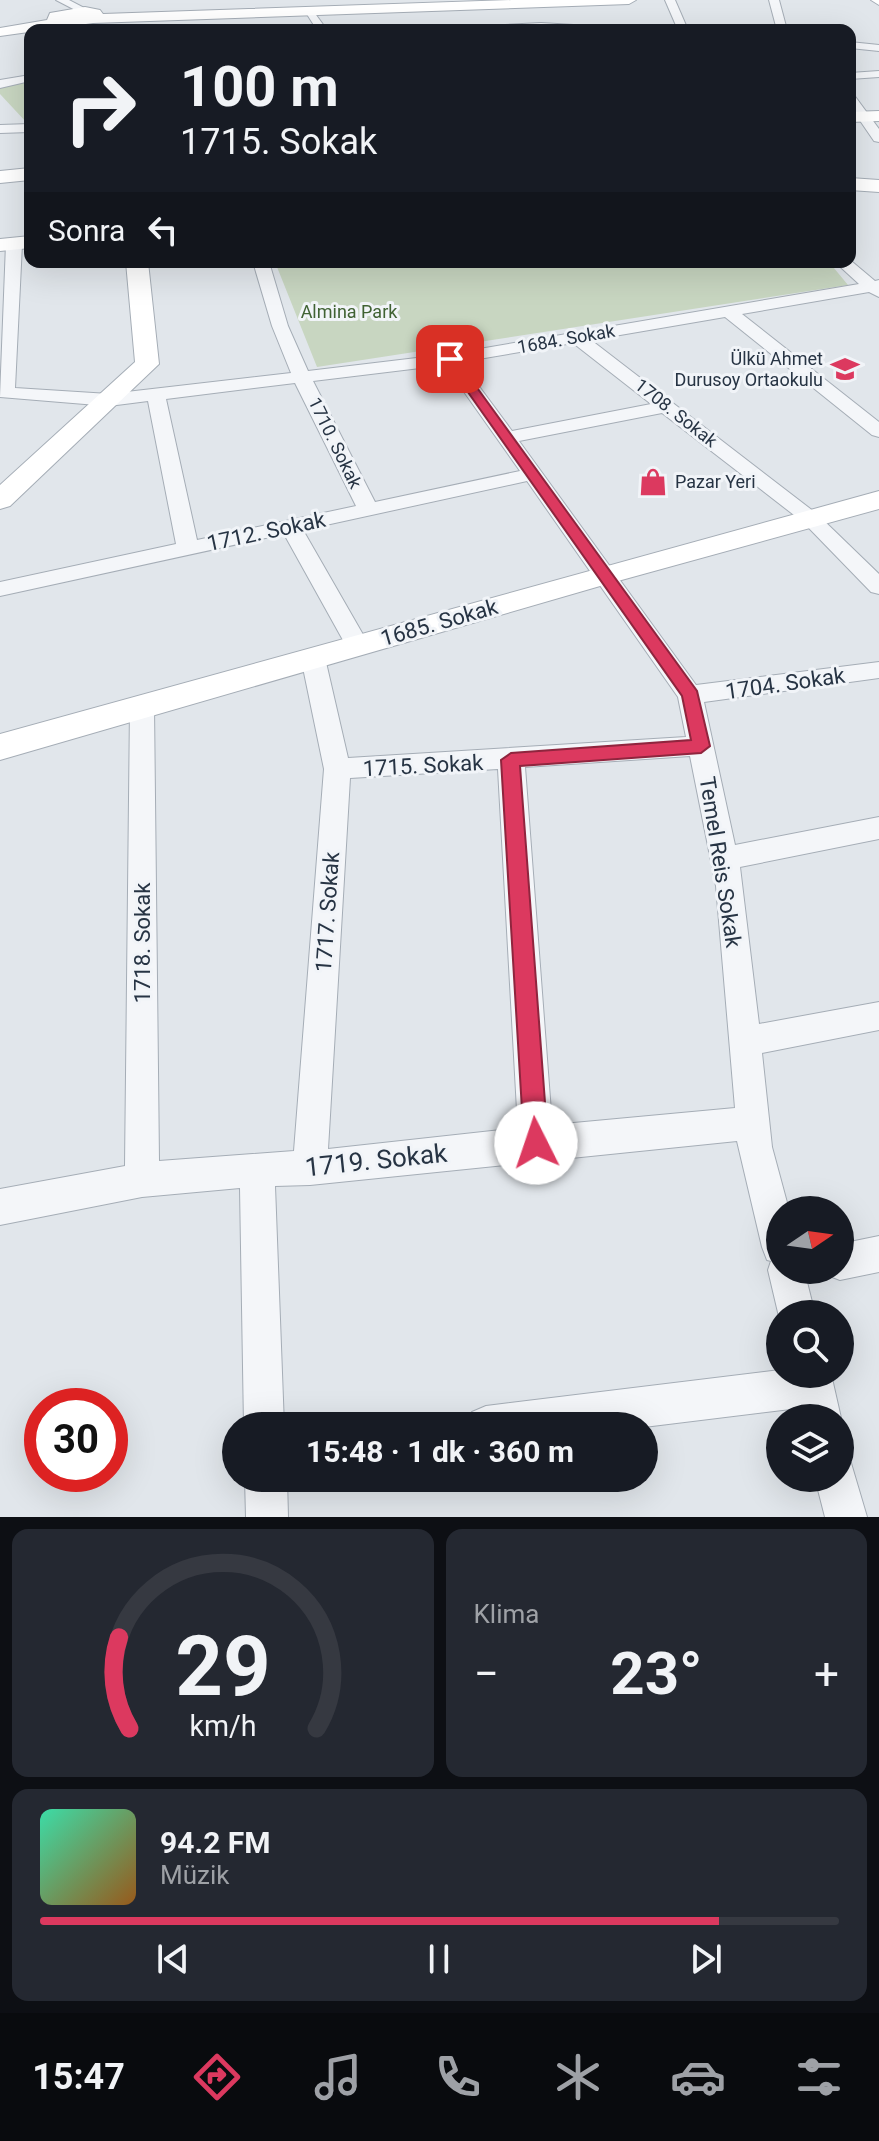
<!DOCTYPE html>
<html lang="tr">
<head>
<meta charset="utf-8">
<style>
  :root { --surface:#171b24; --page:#242831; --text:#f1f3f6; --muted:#9ea1a6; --line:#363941; --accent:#dc395f }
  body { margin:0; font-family:Roboto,sans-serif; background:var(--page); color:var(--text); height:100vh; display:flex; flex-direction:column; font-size:30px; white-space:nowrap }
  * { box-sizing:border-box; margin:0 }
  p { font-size:26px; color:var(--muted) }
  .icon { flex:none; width:44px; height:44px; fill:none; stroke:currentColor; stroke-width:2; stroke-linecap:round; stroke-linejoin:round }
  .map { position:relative; height:1517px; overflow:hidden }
  .sheet { display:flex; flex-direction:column; gap:12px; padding:12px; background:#0d0f14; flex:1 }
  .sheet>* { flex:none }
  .hud { position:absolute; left:24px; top:24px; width:832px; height:244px; border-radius:16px; box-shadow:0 8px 32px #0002; background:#171b24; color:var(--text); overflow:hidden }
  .needle { width:52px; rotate:77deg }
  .tools { position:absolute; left:766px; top:1196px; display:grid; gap:16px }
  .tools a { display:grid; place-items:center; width:88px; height:88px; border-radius:50%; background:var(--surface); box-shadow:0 8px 32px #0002; font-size:40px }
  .speed { position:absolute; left:24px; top:1388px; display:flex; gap:16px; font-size:40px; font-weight:700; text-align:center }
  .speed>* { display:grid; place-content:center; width:104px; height:104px; border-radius:50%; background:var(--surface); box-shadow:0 8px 32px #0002; line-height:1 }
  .speed .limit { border:12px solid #d22; background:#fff; color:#111 }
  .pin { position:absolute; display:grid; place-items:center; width:68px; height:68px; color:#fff; margin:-34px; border-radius:16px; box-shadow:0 4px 12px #0006 }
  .me { position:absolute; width:88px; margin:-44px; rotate:356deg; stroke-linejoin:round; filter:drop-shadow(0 0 6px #0008) }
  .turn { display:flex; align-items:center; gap:28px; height:168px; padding:0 24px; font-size:36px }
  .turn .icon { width:104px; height:104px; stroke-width:2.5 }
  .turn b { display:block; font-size:56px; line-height:68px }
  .then { display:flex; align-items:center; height:76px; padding:0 24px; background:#0003; gap:16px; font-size:30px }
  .big { font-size:60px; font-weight:700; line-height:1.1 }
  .sheet .tile { flex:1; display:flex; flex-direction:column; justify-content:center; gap:12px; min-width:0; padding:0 28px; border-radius:16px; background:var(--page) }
  .sheet .dial { align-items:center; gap:0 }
  .dial svg { height:208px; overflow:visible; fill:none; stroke:var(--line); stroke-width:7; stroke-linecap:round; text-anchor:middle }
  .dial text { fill:var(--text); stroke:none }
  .song { display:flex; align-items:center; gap:24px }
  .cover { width:96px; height:96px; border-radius:12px; background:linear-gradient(135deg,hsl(160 70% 55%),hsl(30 70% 35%)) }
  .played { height:8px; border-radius:4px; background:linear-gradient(90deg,var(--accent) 85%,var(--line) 85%) }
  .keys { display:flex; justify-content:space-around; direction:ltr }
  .heat { display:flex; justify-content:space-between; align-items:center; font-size:44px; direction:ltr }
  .sheet .tiles { flex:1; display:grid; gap:12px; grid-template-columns:1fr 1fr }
  .tile:last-child { grid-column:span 2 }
  .trip { position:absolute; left:222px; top:1412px; width:436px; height:80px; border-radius:40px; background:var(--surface); box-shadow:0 8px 32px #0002; font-weight:700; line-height:80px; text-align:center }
  .dock { display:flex; height:128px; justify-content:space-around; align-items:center; background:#090b0e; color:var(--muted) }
  .dock .icon { width:56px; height:56px }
  .dock .current { color:var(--accent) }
  .dock b { font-size:36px; color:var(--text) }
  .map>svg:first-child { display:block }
  .green { fill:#c8d6c1 }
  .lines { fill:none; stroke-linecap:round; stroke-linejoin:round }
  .street-casing { stroke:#a5adb6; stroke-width:2 }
  .secondary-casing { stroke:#a5adb6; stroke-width:2 }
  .street { fill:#f4f6f9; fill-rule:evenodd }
  .secondary { fill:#fff; fill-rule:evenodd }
  .route { fill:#dc395f; stroke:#8f253e; stroke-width:2 }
  .labels { text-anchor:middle; stroke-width:6; stroke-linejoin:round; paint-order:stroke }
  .far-park-label { font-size:18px; fill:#406233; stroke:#f1f4f8 }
  .far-street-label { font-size:18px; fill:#273444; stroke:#f1f4f8 }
  .far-poi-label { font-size:18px; fill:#273444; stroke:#f1f4f8; text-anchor:end }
  .street-label { font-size:22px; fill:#273444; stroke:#f1f4f8 }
  .near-street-label { font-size:26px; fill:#273444; stroke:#f1f4f8 }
</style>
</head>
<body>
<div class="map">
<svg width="879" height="1517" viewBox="0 0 879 1517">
  <rect width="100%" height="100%" fill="#e1e6eb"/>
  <!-- green -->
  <path class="green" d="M30,81V123H27L0,94V87Z
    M275,262H829L848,285L317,367Z"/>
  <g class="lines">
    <defs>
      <path id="street" d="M56,0H69L90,11L81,13Z
        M665,0H675L688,30H678Z
        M769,0H779L787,30H777Z
        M303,8H311L327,30H317Z
        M541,23L606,27L611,30H461L466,27Z
        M850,42L879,45V51L850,48Z
        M879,71V77L850,79V73Z
        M30,75V81L0,88V80Z
        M850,94L854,95L879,129V142L874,141L850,106Z
        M30,124V132L0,133V125Z
        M14,239L22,244L15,388L109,394L291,373L272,326L253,262H269L288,326L308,371L450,354L859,284L835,262L850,260L875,281L879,280V297L869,292L742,314L879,422V437L872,435L725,317L591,340L817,514L879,574V594L871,592L803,522L662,413L519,441L696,685L879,662V678L704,702L735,845L879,817V839L740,867L759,1024L879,1002V1030L762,1053L772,1147L789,1210H780V1270H804L815,1314H780V1321L768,1270L771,1261L767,1260L762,1247L737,1141L310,1185L275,1186L284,1426H244L240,1188L142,1197L0,1225V1189L125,1166L130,707L133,701L142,698L151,701L154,707L159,1161L294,1151L324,769L301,658L305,652L313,650L321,652L325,658L348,758L686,737L678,697L527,481L303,530L369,645L365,651H349L284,534L0,596V582L176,544L148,401L109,406L0,397L6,244ZM573,343L651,404L512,431L461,362ZM445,365L520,471L375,502L313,381ZM295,383L356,506L197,540L166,399ZM690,756L716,886L735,1108L552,1125L525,767ZM498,769L518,1128L328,1149L350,778Z
        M879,1236V1272L840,1280L827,1275L825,1270H840V1244Z
        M780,1370V1374H831L841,1418L840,1420L801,1418L799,1408L644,1427L466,1426L472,1412L486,1406Z
        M840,1459L851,1463L867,1517H825L815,1478H840Z
        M245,1478H287L288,1517H246Z"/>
      <path id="secondary" d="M512,0H636L629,4L93,23L0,36V28L47,20L50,13L85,7L100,10L103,14Z
        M871,0H879V5Z
        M879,111V121L850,122V112Z
        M30,168V180L0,183V171Z
        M850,178L879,180V192L850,190Z
        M30,236V248L0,251V239Z
        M126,262H148L159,364L10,506L0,509V485L135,362Z
        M879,491V509L607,584L0,760V734Z"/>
    </defs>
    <!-- street casing -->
    <use href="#street" class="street-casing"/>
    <!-- secondary casing -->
    <use href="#secondary" class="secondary-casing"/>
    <!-- street -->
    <use href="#street" class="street"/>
    <!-- secondary -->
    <use href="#secondary" class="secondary"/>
  </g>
  <!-- route -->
  <path class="route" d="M446,356H454L697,691L710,746L701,753L520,766L548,1143L544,1151L536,1155L527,1151L524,1143L501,760L511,753L691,740L682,696L446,361Z"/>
  <!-- icons -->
  <defs>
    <symbol id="school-bare" viewBox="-9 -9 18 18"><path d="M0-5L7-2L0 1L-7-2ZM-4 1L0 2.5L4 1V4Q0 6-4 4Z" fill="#dc395f" stroke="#f1f4f8" stroke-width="2.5" paint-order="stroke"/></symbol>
    <symbol id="shop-bare" viewBox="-9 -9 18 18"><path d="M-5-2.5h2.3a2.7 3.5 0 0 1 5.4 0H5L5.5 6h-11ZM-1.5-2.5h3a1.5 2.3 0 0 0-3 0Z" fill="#dc395f" stroke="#f1f4f8" stroke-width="2.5" paint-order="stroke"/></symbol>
  </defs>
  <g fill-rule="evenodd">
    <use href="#school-bare" x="825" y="349" width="40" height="40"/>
    <use href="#shop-bare" x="633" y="462" width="40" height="40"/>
  </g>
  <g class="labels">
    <!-- far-park labels -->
    <g class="far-park-label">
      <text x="349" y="318">Almina Park</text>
    </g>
    <!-- far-street labels -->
    <g class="far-street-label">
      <text transform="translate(566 339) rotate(-10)" y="6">1684. Sokak</text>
      <text transform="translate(676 413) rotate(38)" y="6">1708. Sokak</text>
      <text transform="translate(335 443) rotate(64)" y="6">1710. Sokak</text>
    </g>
    <!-- far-poi labels -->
    <g class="far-poi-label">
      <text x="823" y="365">Ülkü Ahmet<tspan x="823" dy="21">Durusoy Ortaokulu</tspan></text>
      <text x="675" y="488" text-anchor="start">Pazar Yeri</text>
    </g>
    <!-- street labels -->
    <g class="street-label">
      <text transform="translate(266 531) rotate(-12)" y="8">1712. Sokak</text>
      <text transform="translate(439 622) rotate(-16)" y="8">1685. Sokak</text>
      <text transform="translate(785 683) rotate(-8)" y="8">1704. Sokak</text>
      <text transform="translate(423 765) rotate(-3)" y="8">1715. Sokak</text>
      <text transform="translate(721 862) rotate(81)" y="8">Temel Reis Sokak</text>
      <text transform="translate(327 912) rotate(-86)" y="8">1717. Sokak</text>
      <text transform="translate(142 943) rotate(-90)" y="8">1718. Sokak</text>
    </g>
    <!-- near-street labels -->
    <g class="near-street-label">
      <text transform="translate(376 1160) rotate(-6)" y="9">1719. Sokak</text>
    </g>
  </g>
</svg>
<div class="tools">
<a><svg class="needle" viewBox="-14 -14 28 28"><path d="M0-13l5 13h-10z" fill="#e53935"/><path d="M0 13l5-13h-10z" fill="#9ea1a6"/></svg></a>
<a><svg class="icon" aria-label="search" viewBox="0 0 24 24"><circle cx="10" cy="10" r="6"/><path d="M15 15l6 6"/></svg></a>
<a><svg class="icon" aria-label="layers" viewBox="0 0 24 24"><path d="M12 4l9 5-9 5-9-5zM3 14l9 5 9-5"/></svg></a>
</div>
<div class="speed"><div class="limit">30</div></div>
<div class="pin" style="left:450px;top:359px;background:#d93025"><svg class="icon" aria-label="arrive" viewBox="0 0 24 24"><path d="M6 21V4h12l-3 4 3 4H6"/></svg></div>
<svg class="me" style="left:536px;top:1143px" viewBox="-20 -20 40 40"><circle r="19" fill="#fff"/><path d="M0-13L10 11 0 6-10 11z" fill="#dc395f"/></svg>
<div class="trip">15:48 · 1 dk · 360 m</div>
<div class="hud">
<div class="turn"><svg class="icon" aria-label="right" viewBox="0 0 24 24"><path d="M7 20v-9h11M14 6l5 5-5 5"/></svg><div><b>100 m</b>1715. Sokak</div></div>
<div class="then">Sonra<svg class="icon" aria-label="left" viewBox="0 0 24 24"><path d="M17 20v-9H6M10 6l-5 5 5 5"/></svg></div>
</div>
</div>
<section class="sheet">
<div class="tiles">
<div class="tile dial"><svg viewBox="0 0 100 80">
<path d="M14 69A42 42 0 1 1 86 69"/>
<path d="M14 69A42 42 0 0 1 10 34" stroke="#dc395f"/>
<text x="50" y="56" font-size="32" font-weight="700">29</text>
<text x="50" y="72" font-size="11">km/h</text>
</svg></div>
<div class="tile"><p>Klima</p>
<div class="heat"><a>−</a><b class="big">23°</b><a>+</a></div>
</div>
<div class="tile">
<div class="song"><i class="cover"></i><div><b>94.2 FM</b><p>Müzik</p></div></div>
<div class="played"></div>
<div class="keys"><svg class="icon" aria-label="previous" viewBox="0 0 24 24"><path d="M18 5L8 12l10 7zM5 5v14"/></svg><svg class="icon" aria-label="pause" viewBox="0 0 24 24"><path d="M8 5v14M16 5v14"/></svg><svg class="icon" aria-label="next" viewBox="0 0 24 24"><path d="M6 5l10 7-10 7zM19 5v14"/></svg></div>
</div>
</div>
</section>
<nav class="dock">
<b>15:47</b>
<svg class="icon current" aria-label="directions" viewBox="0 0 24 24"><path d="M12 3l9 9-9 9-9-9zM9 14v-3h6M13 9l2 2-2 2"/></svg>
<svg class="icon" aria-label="music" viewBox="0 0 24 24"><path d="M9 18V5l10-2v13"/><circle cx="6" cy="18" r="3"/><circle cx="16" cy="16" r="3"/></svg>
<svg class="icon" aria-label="phone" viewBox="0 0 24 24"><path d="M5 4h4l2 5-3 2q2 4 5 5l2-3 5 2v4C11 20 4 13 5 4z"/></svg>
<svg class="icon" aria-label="climate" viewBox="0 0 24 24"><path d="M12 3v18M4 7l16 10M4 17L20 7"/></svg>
<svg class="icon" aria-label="car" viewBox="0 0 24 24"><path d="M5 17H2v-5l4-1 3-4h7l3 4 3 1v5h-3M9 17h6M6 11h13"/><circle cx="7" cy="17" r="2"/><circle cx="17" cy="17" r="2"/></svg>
<svg class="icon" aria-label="filters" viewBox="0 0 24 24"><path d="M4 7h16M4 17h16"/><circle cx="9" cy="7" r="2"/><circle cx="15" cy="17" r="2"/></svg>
</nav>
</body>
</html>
